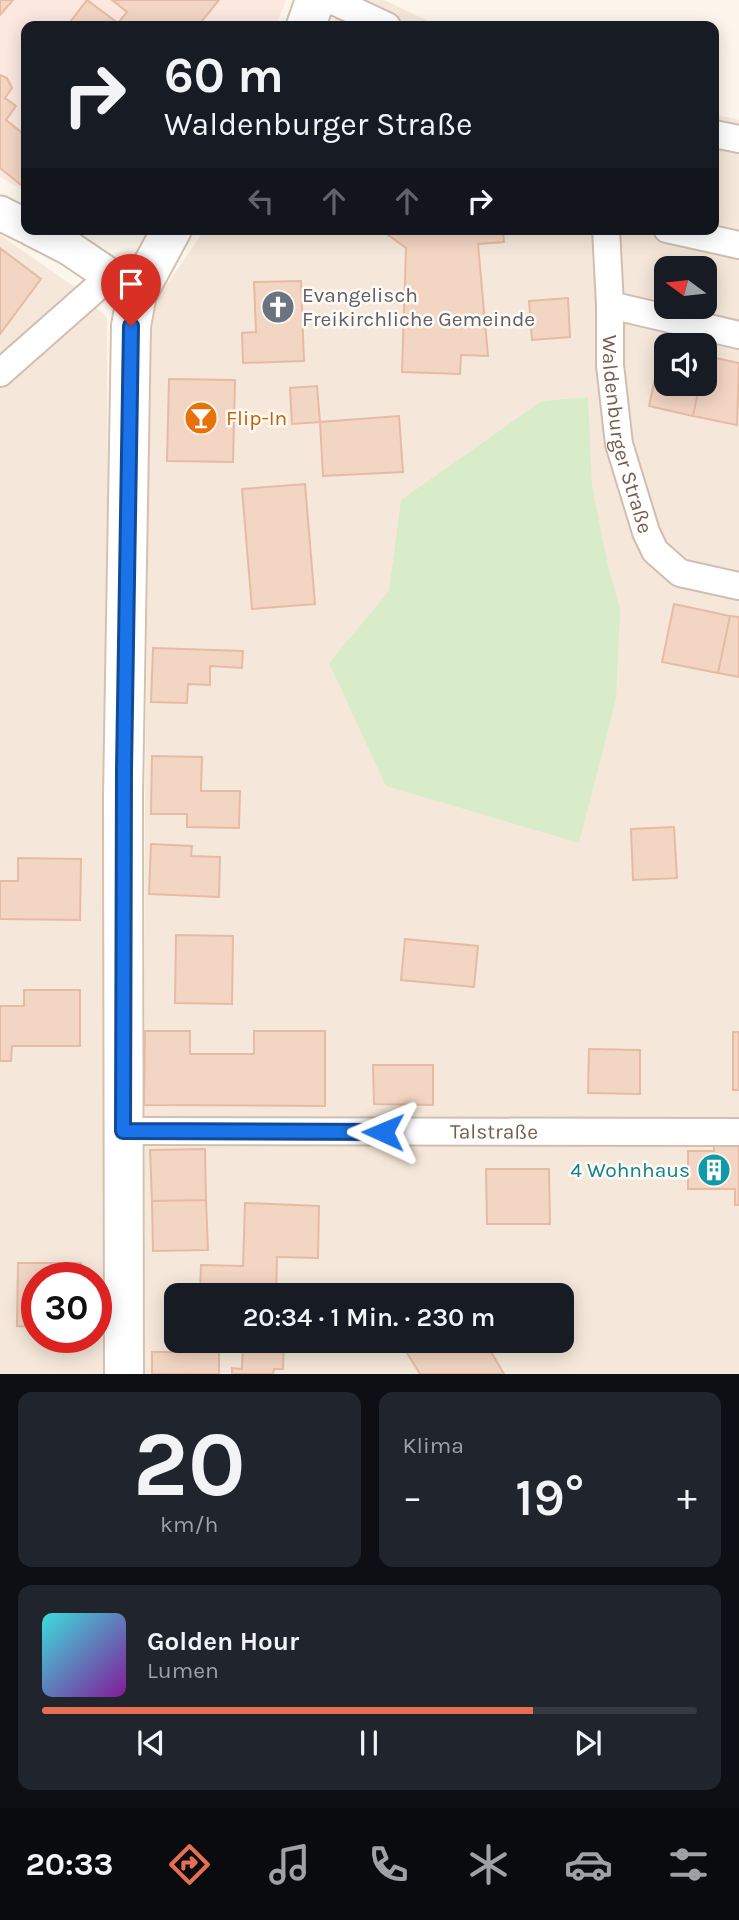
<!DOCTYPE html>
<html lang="de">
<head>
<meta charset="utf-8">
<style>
  :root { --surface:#171b24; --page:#20242c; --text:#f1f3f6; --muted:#9ea1a6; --line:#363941; --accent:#e76f51 }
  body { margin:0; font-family:Karla,sans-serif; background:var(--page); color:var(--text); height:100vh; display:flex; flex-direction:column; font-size:26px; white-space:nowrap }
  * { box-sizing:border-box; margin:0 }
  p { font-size:23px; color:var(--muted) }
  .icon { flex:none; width:38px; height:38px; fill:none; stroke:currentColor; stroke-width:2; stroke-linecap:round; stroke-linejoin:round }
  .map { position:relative; height:1374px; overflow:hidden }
  .panel { display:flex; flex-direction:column; gap:18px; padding:18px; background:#0d0f14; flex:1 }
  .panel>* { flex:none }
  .hud { position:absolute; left:21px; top:21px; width:698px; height:214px; border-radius:14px; box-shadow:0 4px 18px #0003; background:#171b24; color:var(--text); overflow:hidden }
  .needle { width:46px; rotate:285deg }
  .tools { position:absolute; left:654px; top:256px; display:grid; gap:14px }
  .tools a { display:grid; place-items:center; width:63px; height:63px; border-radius:14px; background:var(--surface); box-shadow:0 4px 18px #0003; font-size:35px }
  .speed { position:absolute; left:21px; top:1262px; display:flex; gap:14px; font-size:35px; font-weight:700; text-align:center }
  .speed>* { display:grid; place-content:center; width:91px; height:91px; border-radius:50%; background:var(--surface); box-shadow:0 4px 18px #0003; line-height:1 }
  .speed .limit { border:10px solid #d22; background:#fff; color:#111 }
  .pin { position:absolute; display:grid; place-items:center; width:60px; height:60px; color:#fff; margin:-72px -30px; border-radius:50% 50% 50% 0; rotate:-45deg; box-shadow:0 0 7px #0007 }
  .pin .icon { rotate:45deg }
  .me { position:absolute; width:77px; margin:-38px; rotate:271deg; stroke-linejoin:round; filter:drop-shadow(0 0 5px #0008) }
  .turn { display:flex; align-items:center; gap:24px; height:147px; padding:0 28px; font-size:32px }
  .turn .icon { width:91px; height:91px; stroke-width:2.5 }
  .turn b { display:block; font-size:49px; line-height:60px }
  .lanes { display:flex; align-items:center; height:66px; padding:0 28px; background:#0003; justify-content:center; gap:35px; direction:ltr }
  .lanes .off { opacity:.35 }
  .big { font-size:52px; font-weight:600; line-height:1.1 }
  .panel .widget { flex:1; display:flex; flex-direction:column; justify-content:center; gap:10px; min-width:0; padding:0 24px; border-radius:14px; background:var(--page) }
  .panel .dial { align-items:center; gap:0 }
  .dial b { font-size:91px; line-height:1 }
  .song { display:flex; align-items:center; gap:21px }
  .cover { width:84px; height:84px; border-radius:10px; background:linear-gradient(135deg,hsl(180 70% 55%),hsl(290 70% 35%)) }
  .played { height:7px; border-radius:4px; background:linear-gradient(90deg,var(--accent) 75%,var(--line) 75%) }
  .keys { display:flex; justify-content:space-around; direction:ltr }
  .heat { display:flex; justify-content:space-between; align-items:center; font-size:38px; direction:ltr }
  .panel .tiles { flex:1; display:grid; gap:18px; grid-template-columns:1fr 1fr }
  .widget:last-child { grid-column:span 2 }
  .trip { position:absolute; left:164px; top:1283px; width:410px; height:70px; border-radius:14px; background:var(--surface); box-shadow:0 4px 18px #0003; font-weight:600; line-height:70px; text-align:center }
  .dock { display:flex; height:112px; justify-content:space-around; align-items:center; background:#090b0e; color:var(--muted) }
  .dock .icon { width:49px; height:49px }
  .dock .current { color:var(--accent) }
  .dock b { font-size:32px; color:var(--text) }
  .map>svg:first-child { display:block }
  .residential { fill:#f5e8da; fill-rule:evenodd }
  .commercial { fill:#fde8e0 }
  .green { fill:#d8ecc9 }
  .building { fill:#f3d5c3; stroke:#e6bba3; stroke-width:2 }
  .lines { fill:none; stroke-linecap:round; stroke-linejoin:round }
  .minor-casing { stroke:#d1beb0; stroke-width:30 }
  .tertiary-casing { stroke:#d1beb0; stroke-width:37 }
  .secondary-casing { stroke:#d6c0b0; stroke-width:42 }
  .minor { stroke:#fff; stroke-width:26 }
  .tertiary { stroke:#fff; stroke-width:33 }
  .secondary { stroke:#fff; stroke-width:38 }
  .route-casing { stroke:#114b97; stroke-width:18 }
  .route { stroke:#1a73e8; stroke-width:12 }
  .labels { text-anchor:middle; stroke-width:5; stroke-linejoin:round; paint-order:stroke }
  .worship-label { font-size:21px; fill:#5b616d; stroke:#fffaf3; text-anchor:start }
  .food-label { font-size:21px; fill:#c56008; stroke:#fffaf3; text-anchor:start }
  .street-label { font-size:21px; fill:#7a5c4d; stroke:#fffaf3 }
  .culture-label { font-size:21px; fill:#0d838f; stroke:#fffaf3; text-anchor:end }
</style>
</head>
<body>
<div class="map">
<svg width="739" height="1374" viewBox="0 0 739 1374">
  <rect width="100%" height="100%" fill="#fdf6ec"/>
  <!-- residential -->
  <path class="residential" d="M343,0H384L439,26H333Z
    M714,114L739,120V1374H145V796L149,460L152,328L158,298L205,229H714ZM667,268H705V306H667ZM667,345H705V383H667ZM177,1295H562V1340H177Z
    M0,235L75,287L107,318L111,1374H0ZM37,1278H96V1337H37Z"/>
  <!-- commercial -->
  <path class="commercial" d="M0,0H286L276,26H26V192L0,177Z"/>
  <!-- green -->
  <path class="green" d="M588,397L592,486L608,566L620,609L616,699L579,843L386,786L329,663L389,591L401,500L542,401Z"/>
  <!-- building -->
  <path class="building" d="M0,0H13L0,15Z
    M87,0L118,23L127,12L112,0H219L198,26H67Z
    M0,75L7,78L12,88L5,98L16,106L6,120L26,136V189L0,168Z
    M380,229H503L504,242L478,244L488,356L461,355L460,374L402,372L406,248Z
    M0,248L41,279L0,334Z
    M301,281L304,361L243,363L242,333L256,332L254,282Z
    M568,298L570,337L532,340L529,301Z
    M662,346L667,347V383H700L693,416L649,406Z
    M706,356L739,363L737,425L693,416L700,383H705Z
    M169,379L235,380L233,462L167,461Z
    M317,386L320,422L292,424L290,388Z
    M399,416L403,472L323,476L320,422Z
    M305,484L315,604L252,609L242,489Z
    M674,604L730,616L718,673L662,662Z
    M730,616L739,617V677L718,673Z
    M153,648L243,651L242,668L210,666V685L188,684L187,703L151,702Z
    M152,756L202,757L201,791H240L239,828L187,827V814H151Z
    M674,827L677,878L633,880L631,829Z
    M151,844L192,846L191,856L220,857L219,897L149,894Z
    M18,858L81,859L80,920L0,919V881H18Z
    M176,935L233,936L232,1004L175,1003Z
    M405,939L478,946L474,987L401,980Z
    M24,990H80V1046H12L11,1061H0V1006H24Z
    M145,1031H190V1054H254V1031H325V1106L144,1105Z
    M733,1032H739V1090H733Z
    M589,1049L640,1050V1094L588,1093Z
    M373,1065H433V1105L374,1104Z
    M714,1146H739V1205H735V1189H688V1151H714Z
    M205,1149L206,1200L152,1201L150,1150Z
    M486,1169H549L550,1224H487Z
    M206,1200L208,1250L153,1251L152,1201Z
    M245,1203L319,1206L318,1258L277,1257L276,1294L200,1292L201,1265L243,1266Z
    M18,1263H81V1278H37V1327L17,1326Z
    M243,1340H284L283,1369H274L273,1374H232V1368L242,1369Z
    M416,1340H484L504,1374H420L404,1348Z
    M152,1352H219V1374H152Z"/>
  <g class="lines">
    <defs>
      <g id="minor">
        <path d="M331,0L387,26"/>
        <path d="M714,134L739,139"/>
        <path d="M606,229L610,305L739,335"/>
        <path d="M667,229L739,245"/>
        <path id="s1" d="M610,305V365L619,444L646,532L655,551L680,573L739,586"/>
        <path d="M0,373L110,276"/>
        <path id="s2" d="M123,1131L739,1132"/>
      </g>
      <path id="tertiary" d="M0,213L26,226
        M32,229L69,248L137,294"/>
      <path id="secondary" d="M306,26L315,0
        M124,1374L123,796L131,326L137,294L172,229"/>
    </defs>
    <!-- minor casing -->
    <use href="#minor" class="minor-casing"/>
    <!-- tertiary casing -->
    <use href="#tertiary" class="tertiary-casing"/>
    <!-- secondary casing -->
    <use href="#secondary" class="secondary-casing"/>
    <!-- minor -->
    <use href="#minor" class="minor"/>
    <!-- tertiary -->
    <use href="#tertiary" class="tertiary"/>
    <!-- secondary -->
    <use href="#secondary" class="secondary"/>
  </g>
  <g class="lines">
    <defs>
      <path id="route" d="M131,326L124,770L123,1131L383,1132"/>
    </defs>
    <!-- route casing -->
    <use href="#route" class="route-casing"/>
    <!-- route -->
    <use href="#route" class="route"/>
  </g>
  <!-- icons -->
  <defs>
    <symbol id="church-disc" viewBox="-11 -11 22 22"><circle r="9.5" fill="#6b7280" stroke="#fffaf3"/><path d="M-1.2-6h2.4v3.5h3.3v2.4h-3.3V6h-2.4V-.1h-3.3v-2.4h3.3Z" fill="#fff"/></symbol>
    <symbol id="bar-disc" viewBox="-11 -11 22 22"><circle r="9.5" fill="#e8710a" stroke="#fffaf3"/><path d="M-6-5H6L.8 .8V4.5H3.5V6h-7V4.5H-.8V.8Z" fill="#fff"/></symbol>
    <symbol id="building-disc" viewBox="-11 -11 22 22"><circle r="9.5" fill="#0f9aa8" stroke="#fffaf3"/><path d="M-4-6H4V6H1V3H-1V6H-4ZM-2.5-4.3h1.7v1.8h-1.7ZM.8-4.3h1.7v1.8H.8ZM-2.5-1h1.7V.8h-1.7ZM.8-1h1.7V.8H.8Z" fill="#fff"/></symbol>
  </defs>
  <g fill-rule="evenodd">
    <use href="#church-disc" x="259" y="288" width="38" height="38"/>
    <use href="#bar-disc" x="182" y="399" width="38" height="38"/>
    <use href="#building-disc" x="695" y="1151" width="38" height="38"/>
  </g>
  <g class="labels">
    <!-- worship labels -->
    <g class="worship-label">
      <text x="302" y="302">Evangelisch<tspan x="302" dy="24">Freikirchliche Gemeinde</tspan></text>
    </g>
    <!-- food labels -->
    <g class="food-label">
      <text x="226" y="425">Flip-In</text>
    </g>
    <!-- street labels -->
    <g class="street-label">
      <text dy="7" stroke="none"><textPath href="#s1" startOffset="131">Waldenburger Straße</textPath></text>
      <text dy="7" stroke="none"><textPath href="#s2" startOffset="371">Talstraße</textPath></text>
    </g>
    <!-- culture labels -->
    <g class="culture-label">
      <text x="690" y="1177">4 Wohnhaus</text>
    </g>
  </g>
</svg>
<div class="tools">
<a><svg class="needle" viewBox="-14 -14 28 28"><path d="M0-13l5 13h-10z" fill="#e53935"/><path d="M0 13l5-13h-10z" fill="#9ea1a6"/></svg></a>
<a><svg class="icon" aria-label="sound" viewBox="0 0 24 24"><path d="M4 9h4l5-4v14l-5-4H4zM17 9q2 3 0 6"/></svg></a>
</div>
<div class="speed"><div class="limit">30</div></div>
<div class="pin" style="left:131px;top:326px;background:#d93025"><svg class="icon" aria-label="arrive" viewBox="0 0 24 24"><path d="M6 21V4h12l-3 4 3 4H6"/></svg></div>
<svg class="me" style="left:383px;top:1132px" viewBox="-20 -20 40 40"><path d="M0-17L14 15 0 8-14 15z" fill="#1a73e8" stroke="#fff" stroke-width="4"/></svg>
<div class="trip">20:34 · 1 Min. · 230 m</div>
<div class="hud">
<div class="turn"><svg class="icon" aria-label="right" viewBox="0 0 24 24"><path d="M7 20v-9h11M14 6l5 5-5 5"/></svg><div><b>60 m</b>Waldenburger Straße</div></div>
<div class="lanes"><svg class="icon off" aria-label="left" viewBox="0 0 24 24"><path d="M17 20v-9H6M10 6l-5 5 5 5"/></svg><svg class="icon off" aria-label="ahead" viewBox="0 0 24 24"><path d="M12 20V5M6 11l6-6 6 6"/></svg><svg class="icon off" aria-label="ahead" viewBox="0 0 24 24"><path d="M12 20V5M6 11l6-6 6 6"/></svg><svg class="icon" aria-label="right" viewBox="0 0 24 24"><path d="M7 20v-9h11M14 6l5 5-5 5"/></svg></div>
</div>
</div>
<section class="panel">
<div class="tiles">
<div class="widget dial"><b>20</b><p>km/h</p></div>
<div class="widget"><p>Klima</p>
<div class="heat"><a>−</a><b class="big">19°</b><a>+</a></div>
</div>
<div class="widget">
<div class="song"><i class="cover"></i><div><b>Golden Hour</b><p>Lumen</p></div></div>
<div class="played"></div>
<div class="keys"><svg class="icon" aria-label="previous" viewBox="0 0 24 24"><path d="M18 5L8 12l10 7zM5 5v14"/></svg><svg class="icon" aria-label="pause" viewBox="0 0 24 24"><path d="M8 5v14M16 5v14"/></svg><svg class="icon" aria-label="next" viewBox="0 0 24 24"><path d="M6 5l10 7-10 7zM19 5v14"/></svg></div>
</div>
</div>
</section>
<nav class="dock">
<b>20:33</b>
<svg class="icon current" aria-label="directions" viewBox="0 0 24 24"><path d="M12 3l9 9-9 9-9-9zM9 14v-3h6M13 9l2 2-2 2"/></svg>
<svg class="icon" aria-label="music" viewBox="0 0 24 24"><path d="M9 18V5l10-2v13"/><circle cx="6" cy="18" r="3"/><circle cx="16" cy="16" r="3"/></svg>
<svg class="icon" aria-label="phone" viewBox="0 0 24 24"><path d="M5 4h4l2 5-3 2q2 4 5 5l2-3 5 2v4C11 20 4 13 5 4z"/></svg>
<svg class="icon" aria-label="climate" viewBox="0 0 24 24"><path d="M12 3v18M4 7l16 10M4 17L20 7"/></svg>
<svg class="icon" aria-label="car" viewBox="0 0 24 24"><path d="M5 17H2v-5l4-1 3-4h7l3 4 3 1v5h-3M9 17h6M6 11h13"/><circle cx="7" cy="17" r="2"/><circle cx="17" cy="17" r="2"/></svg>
<svg class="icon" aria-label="filters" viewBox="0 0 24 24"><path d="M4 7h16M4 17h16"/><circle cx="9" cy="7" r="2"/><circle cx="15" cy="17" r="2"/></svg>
</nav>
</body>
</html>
